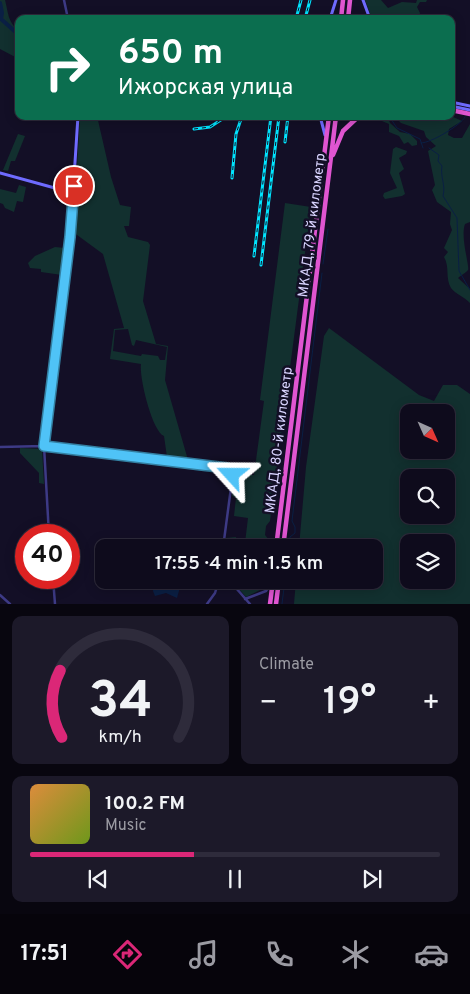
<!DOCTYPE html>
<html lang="en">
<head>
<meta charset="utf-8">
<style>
  :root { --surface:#0e0b1c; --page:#1c1929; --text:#f1f3f6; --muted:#9b9ba3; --line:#2e2b3b; --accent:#db2777 }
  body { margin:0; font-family:Overpass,sans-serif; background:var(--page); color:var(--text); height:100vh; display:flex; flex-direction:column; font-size:19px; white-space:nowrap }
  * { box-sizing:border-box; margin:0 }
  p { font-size:16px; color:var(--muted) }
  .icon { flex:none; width:28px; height:28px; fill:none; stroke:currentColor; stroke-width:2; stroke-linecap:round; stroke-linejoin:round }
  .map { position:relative; height:604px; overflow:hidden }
  .details { display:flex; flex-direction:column; gap:12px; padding:12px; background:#08060f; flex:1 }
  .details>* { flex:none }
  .banner { position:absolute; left:15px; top:15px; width:440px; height:105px; border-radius:10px; box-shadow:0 2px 12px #0003,0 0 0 1px var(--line); background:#0b6e4f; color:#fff; overflow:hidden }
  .needle { width:32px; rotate:135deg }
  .buttons { position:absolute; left:400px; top:404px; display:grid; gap:10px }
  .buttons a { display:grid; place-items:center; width:55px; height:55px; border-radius:10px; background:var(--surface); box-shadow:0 2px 12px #0003,0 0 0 1px var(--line); font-size:25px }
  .speed { position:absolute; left:15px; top:524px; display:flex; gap:10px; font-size:25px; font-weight:700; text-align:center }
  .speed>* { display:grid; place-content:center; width:65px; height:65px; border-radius:50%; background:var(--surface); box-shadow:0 2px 12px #0003,0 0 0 1px var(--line); line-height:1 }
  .speed .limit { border:8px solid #d22; background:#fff; color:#111 }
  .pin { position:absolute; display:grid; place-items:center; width:42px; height:42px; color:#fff; margin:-21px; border:2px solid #fff; border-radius:50%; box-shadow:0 1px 5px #0007 }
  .me { position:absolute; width:55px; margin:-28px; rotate:294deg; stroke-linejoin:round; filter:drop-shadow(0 0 4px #0008) }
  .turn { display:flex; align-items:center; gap:18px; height:105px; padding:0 20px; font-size:22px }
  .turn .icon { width:65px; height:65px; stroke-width:2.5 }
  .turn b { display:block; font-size:35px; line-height:42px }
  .big { font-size:38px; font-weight:600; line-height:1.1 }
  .details .card { flex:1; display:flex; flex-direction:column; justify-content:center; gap:8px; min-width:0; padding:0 18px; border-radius:10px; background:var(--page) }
  .details .dial { align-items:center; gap:0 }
  .dial svg { height:130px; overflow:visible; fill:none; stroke:var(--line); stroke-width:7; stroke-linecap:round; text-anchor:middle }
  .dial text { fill:var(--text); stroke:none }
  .song { display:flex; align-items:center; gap:15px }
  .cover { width:60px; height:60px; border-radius:8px; background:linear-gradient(135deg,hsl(30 70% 55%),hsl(80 70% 35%)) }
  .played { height:5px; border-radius:2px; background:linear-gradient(90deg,var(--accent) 40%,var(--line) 40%) }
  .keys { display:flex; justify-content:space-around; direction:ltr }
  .heat { display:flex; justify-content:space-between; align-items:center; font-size:28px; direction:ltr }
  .details .tiles { flex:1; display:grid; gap:12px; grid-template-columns:1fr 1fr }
  .card:last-child { grid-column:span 2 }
  .trip { position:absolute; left:95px; top:539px; width:288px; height:50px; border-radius:10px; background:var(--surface); box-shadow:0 2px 12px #0003,0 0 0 1px var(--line); font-weight:600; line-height:50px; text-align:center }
  .tab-bar { display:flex; height:80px; justify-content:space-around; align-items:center; background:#06040b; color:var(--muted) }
  .tab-bar .icon { width:35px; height:35px }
  .tab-bar .selected { color:var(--accent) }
  .tab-bar b { font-size:22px; color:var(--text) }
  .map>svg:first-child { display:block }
  .green { fill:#12302f; fill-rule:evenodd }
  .water { fill:#0a1f44 }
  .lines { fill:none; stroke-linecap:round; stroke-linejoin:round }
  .stream { stroke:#0a1f44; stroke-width:1 }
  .river { stroke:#0a1f44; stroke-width:4 }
  .tertiary { stroke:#3d3a85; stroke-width:2.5 }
  .secondary { stroke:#6f6bff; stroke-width:3 }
  .trunk { stroke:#e055d1; stroke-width:4.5 }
  .rail-casing { stroke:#00e5ff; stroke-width:3 }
  .rail { stroke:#130f26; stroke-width:1; stroke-dasharray:4; stroke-linecap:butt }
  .route-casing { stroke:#337fa1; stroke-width:12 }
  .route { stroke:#4fc3f7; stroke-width:9 }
  .labels { text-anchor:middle; stroke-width:5; stroke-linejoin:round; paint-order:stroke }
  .street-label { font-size:14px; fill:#d9d4ff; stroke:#130f26 }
</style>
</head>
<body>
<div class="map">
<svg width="470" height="604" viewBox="0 0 470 604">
  <rect width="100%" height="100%" fill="#130f26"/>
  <!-- green -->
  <path class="green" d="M0,0H5C8,11 8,24 19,30V59L0,49Z
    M365,0H381L388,8L402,2L416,3L417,0H427L426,2H420L417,7L420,13L418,19H372Z
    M80,116H97L111,177L120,205L131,207L129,226H124L128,237L148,242L150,245L143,301L156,344L168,346L165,380L188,460L167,457L164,436C152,431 139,377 141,364L110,359L114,329L124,328L103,254L73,232ZM128,329L132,345L134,346L136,340L167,347L165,360H160L158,356L142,354L141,356L113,351L115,330Z
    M382,116H387L390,123L400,132L410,134L417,141V145L412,146L408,142L404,144L399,136L389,132V124L382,121Z
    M394,116H451L462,121L449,129L448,135L454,138H462L470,124V222L465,224C460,237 470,267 468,270C466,273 461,275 458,278L470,289V303C465,297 455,294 451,288C445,278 450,267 444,257L448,252L444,248L452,230L450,224L451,212L437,202L432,190L435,185L428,151L436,146L426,137L424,131L401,123Z
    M18,134L25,136L15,161H11L8,171L3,170Z
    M396,147L407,151L406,154L399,158L404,169L399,173L405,194L402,196L385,199L383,196L384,193L397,188L390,173L393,149Z
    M19,185L26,187L23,202L17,201L14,212L5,208L3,204L0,203V189L16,193Z
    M285,203L311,207L270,521L266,526L265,535L269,540V547H225L226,538L236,537V542L245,543L248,518L234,516L236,498L232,496L234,470L247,471V475H254L264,401L260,400Z
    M55,247L65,248L62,275L41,272V269L30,268L28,263L35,256Z
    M329,328L419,395L434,401L443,385H457L470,394V604H294L296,580H374V548L299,547L306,467L324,336ZM409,412H446V450H409ZM409,478H446V515H409ZM409,542H446V580H409Z
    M20,448L42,449L44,484L39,483V473L20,453Z
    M231,580H265L264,588L246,597Z"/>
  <!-- water -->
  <path class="water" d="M154,580H182L177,598L166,593L155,596L153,591Z"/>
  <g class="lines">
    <!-- stream -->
    <path class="stream" d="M389,116L397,128L420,139L423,148
      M421,143C431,143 461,125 465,117
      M429,148L439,155L438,161L442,166C440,177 446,185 443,196L457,218L459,271L470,290
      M323,264L328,229
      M288,548L290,537L295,533V527L292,521L322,273
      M282,604L285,580"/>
    <!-- river -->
    <path class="river" d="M0,3L2,13L1,19L19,35"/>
    <!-- tertiary -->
    <path class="tertiary" d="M64,0L68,19
      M0,447L44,446L227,468L231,472L232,480L223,548
      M49,535L44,446L70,237L73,193
      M53,578L55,604
      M229,580L250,604
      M0,595L10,604
      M245,599L266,591L271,583
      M207,604L215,593L219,580"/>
    <!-- secondary -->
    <path class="secondary" d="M363,0L370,19
      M330,19L336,0
      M354,19L360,17L364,19
      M451,102L470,106
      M451,106L470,110
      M320,116L325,135
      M0,173L73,193L78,116"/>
    <!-- trunk -->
    <path class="trunk" d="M341,19L343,0
      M348,19L350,0
      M451,110L470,114
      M333,155L343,131L359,116
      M276,548L329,116
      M283,548L336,116
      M270,604L273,580
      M276,604L279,580"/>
    <defs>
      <path id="rail" d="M296,19L301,0
        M305,19L310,0
        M194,129L210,127L227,116
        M285,142L288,116
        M232,178L236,134L242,116
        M254,256L271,116
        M261,265L279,116"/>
    </defs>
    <!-- rail casing -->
    <use href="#rail" class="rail-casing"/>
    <!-- rail -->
    <use href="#rail" class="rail"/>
  </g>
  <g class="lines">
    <defs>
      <path id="route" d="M74,186L70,237L44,446L227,468L232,475"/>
    </defs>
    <!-- route casing -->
    <use href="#route" class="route-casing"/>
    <!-- route -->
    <use href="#route" class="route"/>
  </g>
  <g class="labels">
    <!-- street labels -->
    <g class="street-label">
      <text transform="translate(311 225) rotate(-83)" y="5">МКАД, 79-й километр</text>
      <text transform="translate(278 440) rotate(-83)" y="5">МКАД, 80-й километр</text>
    </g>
  </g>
</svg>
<div class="buttons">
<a><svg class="needle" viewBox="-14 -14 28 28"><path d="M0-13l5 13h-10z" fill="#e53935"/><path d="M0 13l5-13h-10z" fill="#9b9ba3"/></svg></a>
<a><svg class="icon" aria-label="search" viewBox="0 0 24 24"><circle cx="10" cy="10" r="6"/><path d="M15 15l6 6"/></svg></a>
<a><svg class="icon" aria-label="layers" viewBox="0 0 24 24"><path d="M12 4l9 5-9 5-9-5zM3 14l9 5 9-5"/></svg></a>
</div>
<div class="speed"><div class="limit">40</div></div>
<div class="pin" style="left:74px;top:186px;background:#d93025"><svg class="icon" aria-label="arrive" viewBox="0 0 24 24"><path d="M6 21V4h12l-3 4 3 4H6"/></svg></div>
<svg class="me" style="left:232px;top:475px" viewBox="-20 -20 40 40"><path d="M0-17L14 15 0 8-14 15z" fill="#4fc3f7" stroke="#fff" stroke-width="4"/></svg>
<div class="trip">17:55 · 4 min · 1.5 km</div>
<div class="banner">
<div class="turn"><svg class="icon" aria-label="right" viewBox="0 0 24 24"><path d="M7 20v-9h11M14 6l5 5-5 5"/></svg><div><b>650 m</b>Ижорская улица</div></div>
</div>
</div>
<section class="details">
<div class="tiles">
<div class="card dial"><svg viewBox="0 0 100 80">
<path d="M14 69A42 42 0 1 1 86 69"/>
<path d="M14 69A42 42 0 0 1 13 28" stroke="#db2777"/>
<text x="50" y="56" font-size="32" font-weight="700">34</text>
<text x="50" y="72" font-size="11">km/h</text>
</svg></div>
<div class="card"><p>Climate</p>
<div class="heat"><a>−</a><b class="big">19°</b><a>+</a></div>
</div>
<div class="card">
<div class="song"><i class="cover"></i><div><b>100.2 FM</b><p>Music</p></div></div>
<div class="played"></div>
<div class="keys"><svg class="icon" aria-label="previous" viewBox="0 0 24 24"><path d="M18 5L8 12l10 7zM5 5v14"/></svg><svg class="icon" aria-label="pause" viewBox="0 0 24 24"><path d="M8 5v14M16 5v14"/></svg><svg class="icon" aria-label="next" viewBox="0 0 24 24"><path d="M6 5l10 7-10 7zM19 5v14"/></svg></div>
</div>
</div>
</section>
<nav class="tab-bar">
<b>17:51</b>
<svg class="icon selected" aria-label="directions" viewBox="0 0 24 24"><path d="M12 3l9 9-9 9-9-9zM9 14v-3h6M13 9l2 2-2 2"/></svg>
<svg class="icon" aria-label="music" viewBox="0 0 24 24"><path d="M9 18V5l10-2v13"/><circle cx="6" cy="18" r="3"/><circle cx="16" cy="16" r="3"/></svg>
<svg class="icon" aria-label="phone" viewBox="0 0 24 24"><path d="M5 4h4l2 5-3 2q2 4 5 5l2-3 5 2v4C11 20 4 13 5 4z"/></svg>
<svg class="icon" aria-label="climate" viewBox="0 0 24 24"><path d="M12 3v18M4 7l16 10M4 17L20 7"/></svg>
<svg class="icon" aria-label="car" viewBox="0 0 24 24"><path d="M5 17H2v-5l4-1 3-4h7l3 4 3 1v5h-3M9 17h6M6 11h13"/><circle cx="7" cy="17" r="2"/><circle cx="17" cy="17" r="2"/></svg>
</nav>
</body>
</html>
